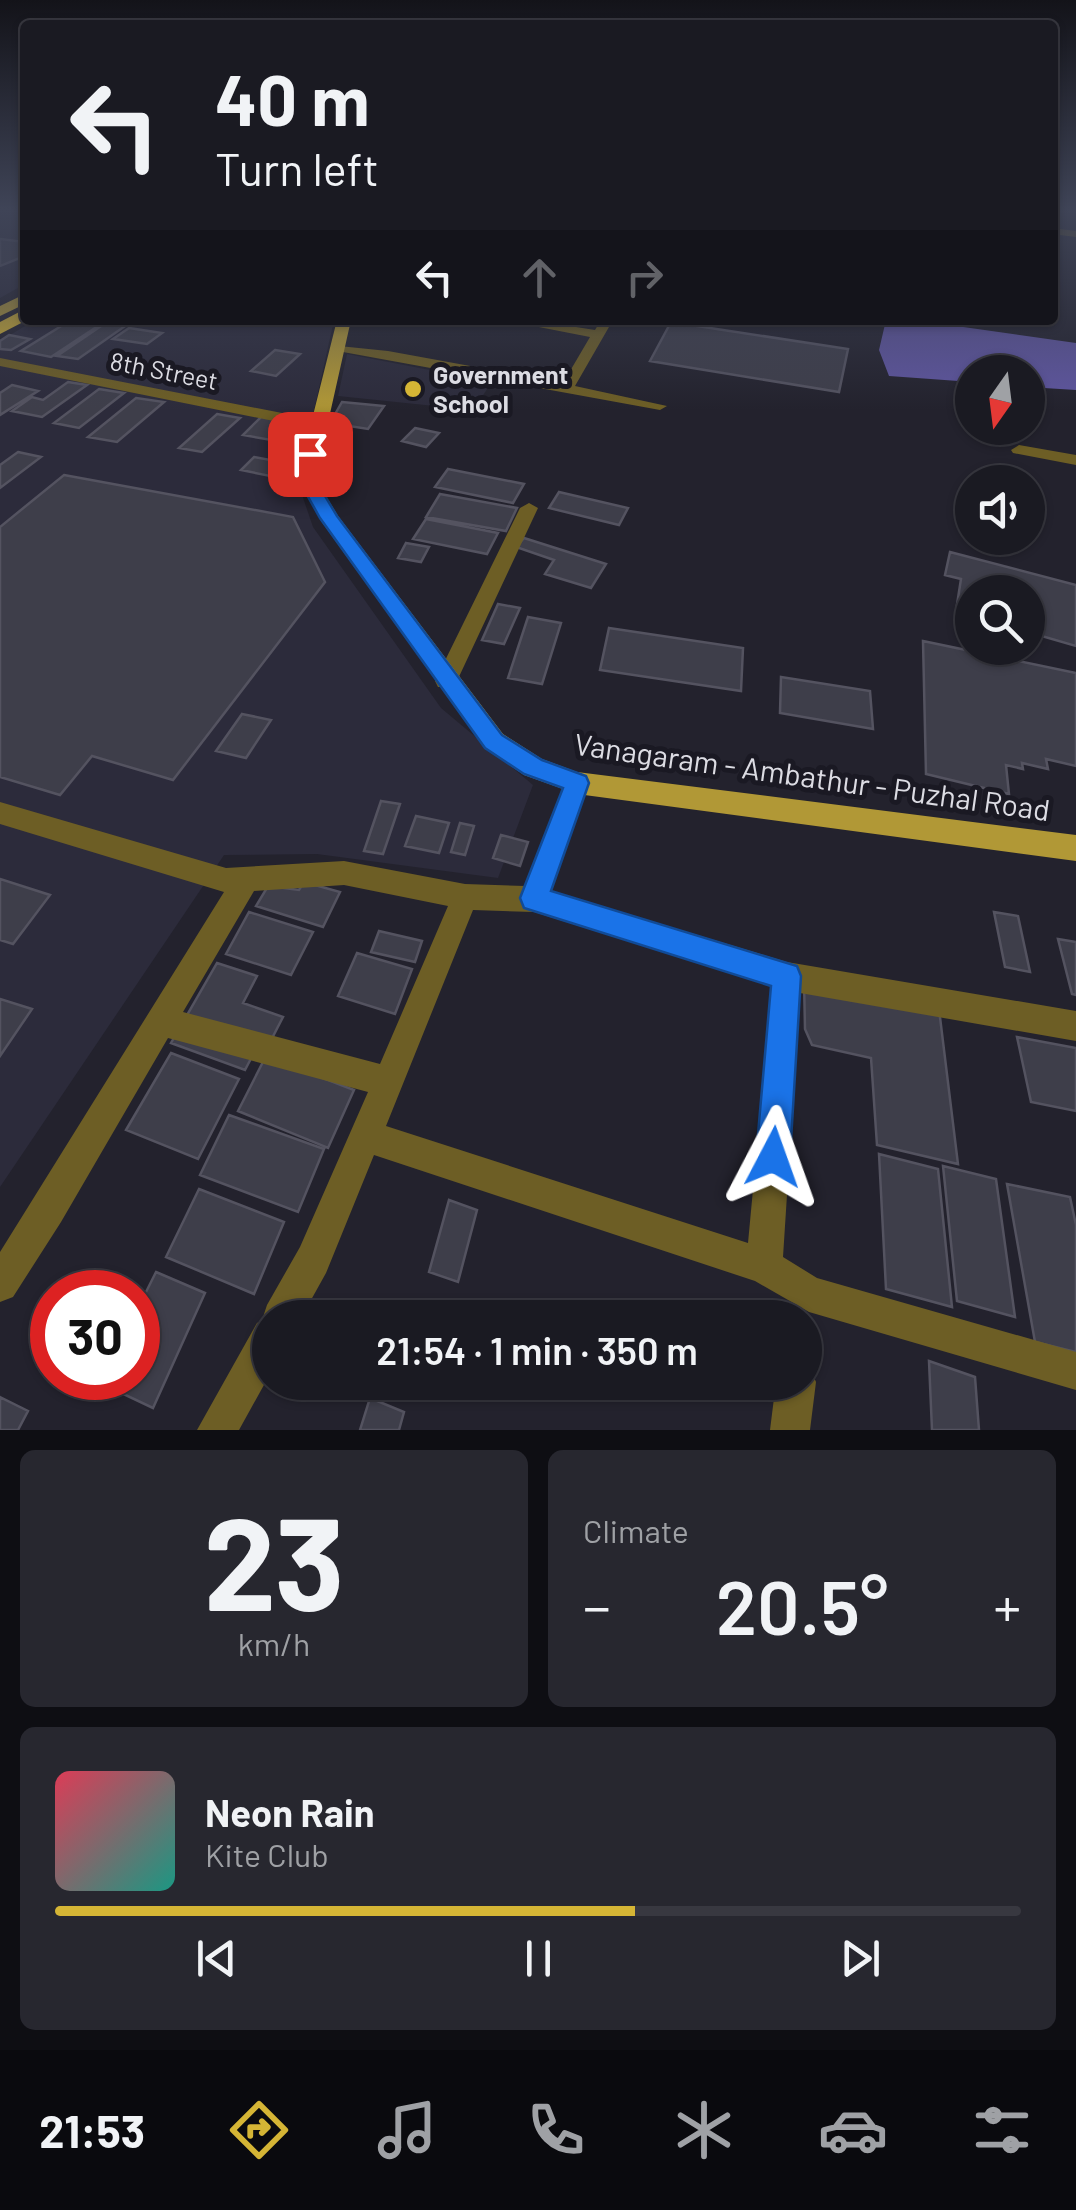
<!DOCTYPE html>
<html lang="en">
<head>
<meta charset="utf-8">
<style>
  :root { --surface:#1a1a22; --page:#27272f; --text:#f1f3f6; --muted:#9fa1a5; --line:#383840; --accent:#d5b535 }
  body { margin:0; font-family:Barlow,sans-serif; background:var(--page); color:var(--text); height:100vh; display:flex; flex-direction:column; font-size:38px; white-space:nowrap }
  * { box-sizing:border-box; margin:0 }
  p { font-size:32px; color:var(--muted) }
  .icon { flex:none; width:55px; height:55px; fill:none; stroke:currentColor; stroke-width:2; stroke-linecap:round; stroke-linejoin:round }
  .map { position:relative; height:1430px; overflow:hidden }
  .details { display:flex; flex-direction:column; gap:20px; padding:20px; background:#0e0e13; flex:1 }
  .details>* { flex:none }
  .hud { position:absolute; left:20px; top:20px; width:1038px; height:305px; border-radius:10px; box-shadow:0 2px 8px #0004,0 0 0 2px var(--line); background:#1a1a22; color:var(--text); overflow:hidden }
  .needle { width:65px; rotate:194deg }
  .buttons { position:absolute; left:955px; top:355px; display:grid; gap:20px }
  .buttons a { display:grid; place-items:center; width:90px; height:90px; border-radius:50%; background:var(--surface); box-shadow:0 2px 8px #0004,0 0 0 2px var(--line); font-size:50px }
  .speed { position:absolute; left:30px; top:1270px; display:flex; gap:20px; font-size:50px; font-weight:700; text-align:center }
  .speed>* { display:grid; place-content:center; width:130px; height:130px; border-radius:50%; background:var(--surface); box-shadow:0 2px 8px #0004,0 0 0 2px var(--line); line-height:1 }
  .speed .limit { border:15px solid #d22; background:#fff; color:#111 }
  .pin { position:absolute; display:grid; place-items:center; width:85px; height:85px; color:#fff; margin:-42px; border-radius:20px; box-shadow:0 5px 15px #0006 }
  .me { position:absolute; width:110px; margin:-55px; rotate:4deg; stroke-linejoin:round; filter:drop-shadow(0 0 8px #0008) }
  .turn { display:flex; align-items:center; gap:35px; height:210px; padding:0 30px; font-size:45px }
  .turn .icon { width:130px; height:130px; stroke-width:2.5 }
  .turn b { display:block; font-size:70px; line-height:85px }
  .lanes { display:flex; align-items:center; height:95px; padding:0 30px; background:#0003; justify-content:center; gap:50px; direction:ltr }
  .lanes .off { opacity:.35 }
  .big { font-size:75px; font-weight:600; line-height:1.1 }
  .details .card { flex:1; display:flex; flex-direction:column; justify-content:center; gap:15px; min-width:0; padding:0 35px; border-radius:15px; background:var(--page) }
  .details .dial { align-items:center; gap:0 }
  .dial b { font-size:130px; line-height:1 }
  .song { display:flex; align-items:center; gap:30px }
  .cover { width:120px; height:120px; border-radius:15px; background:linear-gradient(135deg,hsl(350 70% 55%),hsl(170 70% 35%)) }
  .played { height:10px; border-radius:5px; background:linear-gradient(90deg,var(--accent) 60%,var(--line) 60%) }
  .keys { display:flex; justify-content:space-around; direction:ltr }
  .heat { display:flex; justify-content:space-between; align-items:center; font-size:55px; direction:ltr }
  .details .tiles { flex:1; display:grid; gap:20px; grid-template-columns:1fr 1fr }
  .card:last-child { grid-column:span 2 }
  .trip { position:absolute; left:252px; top:1300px; width:570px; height:100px; border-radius:50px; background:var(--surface); box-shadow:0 2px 8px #0004,0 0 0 2px var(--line); font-weight:600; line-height:100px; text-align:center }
  .tabs { display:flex; height:160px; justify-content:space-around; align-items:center; background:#0a0a0e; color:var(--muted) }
  .tabs .icon { width:70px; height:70px }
  .tabs .selected { color:var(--accent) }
  .tabs b { font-size:45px; color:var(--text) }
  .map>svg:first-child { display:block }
  .built { fill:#2c2b3b }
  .water { fill:#5f56a0 }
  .building { fill:#3e3e4a; stroke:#545360; stroke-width:2.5 }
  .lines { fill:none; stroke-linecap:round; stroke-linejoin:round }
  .minor { fill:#6d5e25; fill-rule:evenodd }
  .major { fill:#b19836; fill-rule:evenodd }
  .highway { fill:#cdae33; fill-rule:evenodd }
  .route { fill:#1a73e8; stroke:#114b97; stroke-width:2.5 }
  .poi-dot { fill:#d5b535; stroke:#1a1923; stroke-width:4 }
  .labels { text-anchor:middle; stroke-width:10; stroke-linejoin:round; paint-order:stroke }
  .far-street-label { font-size:25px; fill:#dcdce3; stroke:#1a1923 }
  .far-poi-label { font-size:25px; font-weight:bold; fill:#dcdce3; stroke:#1a1923; text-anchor:start }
  .street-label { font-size:30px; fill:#dcdce3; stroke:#1a1923 }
</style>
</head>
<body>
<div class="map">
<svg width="1076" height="1430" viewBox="0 0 1076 1430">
  <rect width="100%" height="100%" fill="#23222d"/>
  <!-- built -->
  <path class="built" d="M0,210H25V284L0,298Z
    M35,320H334L298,483L313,527L441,708L533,785L498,878L317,854L224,855L0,1187V341Z
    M347,354L492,382L473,410L338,396Z"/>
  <!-- water -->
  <path class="water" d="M886,320H914L1076,343V390L1028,387V372H972V382L889,376L879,350Z"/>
  <!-- building -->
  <path class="building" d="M0,239L25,242V256L0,266Z
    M71,320L104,322L51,357L21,351Z
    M107,322L128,324L78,359L57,356Z
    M671,322L848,349L839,392L650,361Z
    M129,328L162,333L147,344L113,339Z
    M9,335L30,339L11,350L0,349V341Z
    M275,350L300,354L276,376L251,371Z
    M68,382L87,385L42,417L12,411L32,397L43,400Z
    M12,385L38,391L0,415V393Z
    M99,389L124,393L79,428L54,423Z
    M136,398L164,402L117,442L88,437Z
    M342,402L384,406L368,429L330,423Z
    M217,414L240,418L202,452L179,448Z
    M263,415L290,420L271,440L243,435Z
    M415,428L439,433L426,447L402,441Z
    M18,452L41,457L0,488V465Z
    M254,457L292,464L280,478L241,470Z
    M448,469L524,484L513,503L435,487Z
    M64,475L293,517L325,582L173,780L92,756L60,795L0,777V527Z
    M559,492L628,508L619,525L549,508Z
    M440,494L517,508L506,531L426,517Z
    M426,519L498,533L487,554L413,539Z
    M524,538L606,564L591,588L545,574L554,560L516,547Z
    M406,543L429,547L421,562L398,558Z
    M950,552L1076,585V646L1028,632V592H972V616L956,611L961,579L945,575Z
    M498,604L520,608L504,644L482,640Z
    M528,617L561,623L542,684L508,678Z
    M609,628L743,648L741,691L600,670Z
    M923,641L1076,673V766L1046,759L1048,769L1022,763L1023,769L1006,765L1009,794L926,774Z
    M781,677L870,691L873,729L780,713Z
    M242,714L271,720L246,758L216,751Z
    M381,801L400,804L383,854L364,851Z
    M416,816L449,823L439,853L405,846Z
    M460,823L474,826L465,855L451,852Z
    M501,835L528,842L520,866L493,858Z
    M0,879L50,895L13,944L0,940Z
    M304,882L340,892L323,927L256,906L268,886L299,890Z
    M249,912L313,932L291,975L226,954Z
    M994,912L1018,916L1030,972L1005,967Z
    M379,931L422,941L415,962L371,952Z
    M1058,939L1076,942V995L1072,994Z
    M357,953L412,969L395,1014L338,996Z
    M217,963L257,976L243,1003L283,1017L267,1048L258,1045L245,1070L171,1043Z
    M804,980L939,1009L958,1164L877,1145L871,1058L812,1045L805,1029Z
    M0,999L32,1009L0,1056Z
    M1017,1037L1076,1048V1111L1031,1102Z
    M171,1053L239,1079L198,1159L126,1130Z
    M266,1056L354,1090L328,1148L238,1111Z
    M229,1115L324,1149L298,1212L200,1175Z
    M879,1154L938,1169L952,1307L886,1289Z
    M943,1166L996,1179L1015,1317L957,1301Z
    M1007,1184L1070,1197L1076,1225V1352L1035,1342Z
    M199,1189L284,1222L254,1294L166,1257Z
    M449,1200L477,1210L458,1282L429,1272Z
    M156,1272L205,1293L153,1408L100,1383L103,1378H138V1308Z
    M402,1300L432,1312L431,1318H397Z
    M929,1361L975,1377L979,1430H932Z
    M0,1397L28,1411L18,1430H0Z
    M370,1398L404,1412L399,1430H360Z"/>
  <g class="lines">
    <!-- minor -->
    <path class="minor" d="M1052,228L1076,231V237L1052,234Z
      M503,320H532L595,330L601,320H613L575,386L667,406L660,410L332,350L339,346L388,351L563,383L590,337Z
      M0,358L318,420L326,425L318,430L0,366Z
      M1019,445L1076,455V465L1013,453L1011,450Z
      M529,503L538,508L457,681L454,687H438L435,681L520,508Z
      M577,773L586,776L589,783L550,891L787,962L1076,1011V1041L800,993L783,1257L817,1278L1076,1352V1390L809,1312L755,1281L374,1155L326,1273L301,1318H270V1374L239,1430H197L257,1323L262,1320L267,1305L300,1247L368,1092L168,1038L61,1222L13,1297L0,1302V1252L224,892L0,824V802L226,868L344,861L465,884L525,886L565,783L568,776ZM344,885L448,906L380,1064L183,1012L254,891ZM473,910L534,912L772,986L748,1243L386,1126Z
      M805,1366L810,1368L816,1382L810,1430H770L776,1382H805Z"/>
    <!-- major -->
    <path class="major" d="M25,294V304L0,316V306Z
      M337,320H351L318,467L320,486L338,516L503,734L542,759L577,772L1076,835V861L577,794L524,775L485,748L322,522L302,486L300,467Z"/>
    <!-- highway -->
    <path class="highway" d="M25,309L27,320L0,334V322Z"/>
  </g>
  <!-- sky -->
  <linearGradient id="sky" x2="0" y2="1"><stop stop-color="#131319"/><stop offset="0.51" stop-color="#3f4457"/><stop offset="1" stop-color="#3f4457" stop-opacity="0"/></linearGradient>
  <rect width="1076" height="410" fill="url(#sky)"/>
  <!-- route -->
  <path class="route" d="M310,449L318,454L319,486L337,516L502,735L542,760L586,776L589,783L551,891L797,966L801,976L790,1157L785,1169L773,1174L761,1169L756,1157L771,986L524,908L520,898L563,788L524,774L485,748L320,518L302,486V454Z"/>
  <!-- markers -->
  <circle class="poi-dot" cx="413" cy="389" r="10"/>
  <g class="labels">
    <!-- far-street labels -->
    <g class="far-street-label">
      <text transform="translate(164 371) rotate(11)" y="9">8th Street</text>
    </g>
    <!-- far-poi labels -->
    <g class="far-poi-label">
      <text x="433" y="384">Government<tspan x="433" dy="29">School</tspan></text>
    </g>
    <!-- street labels -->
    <g class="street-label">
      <text transform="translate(812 778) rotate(8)" y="10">Vanagaram - Ambathur - Puzhal Road</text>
    </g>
  </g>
</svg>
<div class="buttons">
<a><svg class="needle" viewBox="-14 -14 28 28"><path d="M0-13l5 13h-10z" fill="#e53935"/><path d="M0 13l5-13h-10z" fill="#9fa1a5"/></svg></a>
<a><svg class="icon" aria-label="sound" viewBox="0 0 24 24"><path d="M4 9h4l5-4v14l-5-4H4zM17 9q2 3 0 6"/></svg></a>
<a><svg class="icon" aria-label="search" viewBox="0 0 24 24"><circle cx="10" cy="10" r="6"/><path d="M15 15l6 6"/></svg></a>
</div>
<div class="speed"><div class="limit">30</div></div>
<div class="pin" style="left:310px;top:454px;background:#d93025"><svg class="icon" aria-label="arrive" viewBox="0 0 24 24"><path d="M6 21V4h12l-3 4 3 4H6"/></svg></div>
<svg class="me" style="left:773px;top:1157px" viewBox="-20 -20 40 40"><path d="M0-17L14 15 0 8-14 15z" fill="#1a73e8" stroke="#fff" stroke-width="4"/></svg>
<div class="trip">21:54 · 1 min · 350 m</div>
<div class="hud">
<div class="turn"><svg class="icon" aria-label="left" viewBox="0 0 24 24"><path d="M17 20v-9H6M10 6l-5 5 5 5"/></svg><div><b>40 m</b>Turn left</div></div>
<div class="lanes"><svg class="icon" aria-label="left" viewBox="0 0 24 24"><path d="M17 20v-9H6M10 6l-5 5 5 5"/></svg><svg class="icon off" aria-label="ahead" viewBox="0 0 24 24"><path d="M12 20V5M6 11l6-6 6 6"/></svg><svg class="icon off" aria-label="right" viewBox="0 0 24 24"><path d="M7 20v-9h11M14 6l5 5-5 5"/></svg></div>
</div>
</div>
<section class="details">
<div class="tiles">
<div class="card dial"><b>23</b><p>km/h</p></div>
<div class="card"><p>Climate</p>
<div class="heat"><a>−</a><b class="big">20.5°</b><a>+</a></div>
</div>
<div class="card">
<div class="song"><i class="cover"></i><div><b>Neon Rain</b><p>Kite Club</p></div></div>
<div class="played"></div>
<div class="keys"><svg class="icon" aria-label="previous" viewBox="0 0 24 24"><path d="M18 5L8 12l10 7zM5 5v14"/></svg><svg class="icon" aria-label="pause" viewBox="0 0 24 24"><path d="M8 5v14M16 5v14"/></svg><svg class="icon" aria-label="next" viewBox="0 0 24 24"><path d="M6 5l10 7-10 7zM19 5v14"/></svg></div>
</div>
</div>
</section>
<nav class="tabs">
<b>21:53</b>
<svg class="icon selected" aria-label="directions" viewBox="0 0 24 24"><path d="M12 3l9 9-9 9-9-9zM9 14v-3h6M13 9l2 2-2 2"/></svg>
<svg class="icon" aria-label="music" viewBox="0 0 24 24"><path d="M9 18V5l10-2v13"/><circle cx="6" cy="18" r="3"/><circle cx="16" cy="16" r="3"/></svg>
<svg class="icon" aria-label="phone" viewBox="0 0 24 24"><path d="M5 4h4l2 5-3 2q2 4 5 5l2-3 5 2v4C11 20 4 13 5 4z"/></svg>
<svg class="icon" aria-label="climate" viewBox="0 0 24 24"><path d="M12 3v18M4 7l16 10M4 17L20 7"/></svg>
<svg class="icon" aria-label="car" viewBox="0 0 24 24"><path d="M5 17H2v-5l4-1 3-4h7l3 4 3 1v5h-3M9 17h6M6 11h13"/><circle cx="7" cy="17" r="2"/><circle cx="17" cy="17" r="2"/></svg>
<svg class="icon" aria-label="filters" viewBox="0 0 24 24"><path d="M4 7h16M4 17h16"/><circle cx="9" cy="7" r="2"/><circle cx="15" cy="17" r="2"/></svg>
</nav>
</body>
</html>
